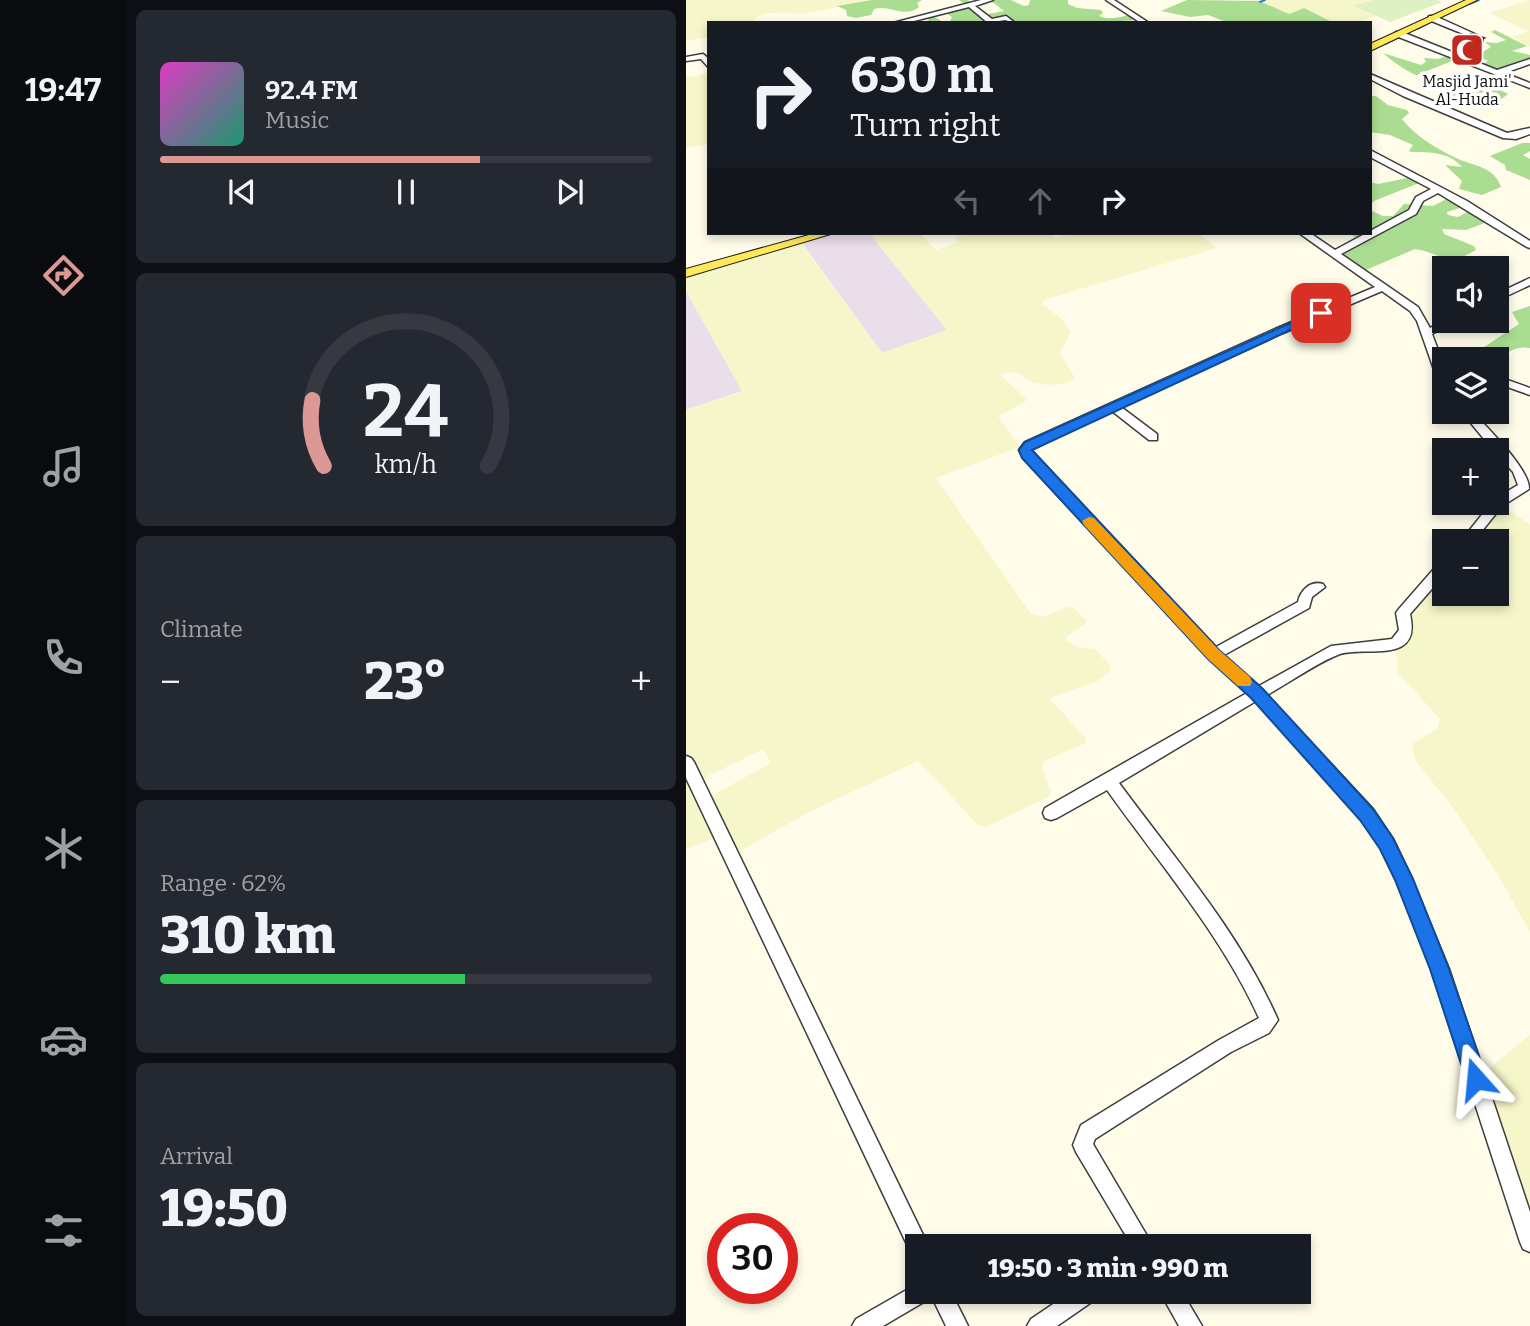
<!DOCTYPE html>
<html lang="en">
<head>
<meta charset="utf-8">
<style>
  :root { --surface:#171b24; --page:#242831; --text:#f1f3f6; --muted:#9ea1a6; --line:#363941; --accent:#db9895 }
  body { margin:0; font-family:Bitter,serif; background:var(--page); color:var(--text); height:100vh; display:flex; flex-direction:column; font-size:26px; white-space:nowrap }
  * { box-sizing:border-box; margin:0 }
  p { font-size:23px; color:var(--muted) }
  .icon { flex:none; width:38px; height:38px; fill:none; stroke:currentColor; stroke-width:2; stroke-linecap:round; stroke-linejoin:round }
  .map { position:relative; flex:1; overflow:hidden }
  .side { display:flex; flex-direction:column; gap:10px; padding:10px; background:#0d0f14; width:560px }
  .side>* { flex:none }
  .banner { position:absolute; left:21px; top:21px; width:665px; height:214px; border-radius:0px; box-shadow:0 4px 10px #0003; background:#171b24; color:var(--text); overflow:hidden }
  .fabs { position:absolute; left:746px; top:256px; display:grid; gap:14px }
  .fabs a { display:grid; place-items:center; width:77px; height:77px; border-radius:0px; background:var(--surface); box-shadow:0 4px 10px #0003; font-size:35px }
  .speed { position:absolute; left:21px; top:1213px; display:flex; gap:14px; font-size:35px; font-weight:700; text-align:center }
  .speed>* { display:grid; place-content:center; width:91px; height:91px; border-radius:50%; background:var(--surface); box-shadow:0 4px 10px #0003; line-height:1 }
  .speed .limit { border:10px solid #d22; background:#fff; color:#111 }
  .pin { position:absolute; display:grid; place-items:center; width:60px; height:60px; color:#fff; margin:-30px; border-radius:14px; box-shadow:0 4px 10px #0006 }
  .me { position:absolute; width:77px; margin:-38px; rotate:342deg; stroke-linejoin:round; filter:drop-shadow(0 0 5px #0008) }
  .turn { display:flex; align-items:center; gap:24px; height:147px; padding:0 28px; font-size:32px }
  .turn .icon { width:91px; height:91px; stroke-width:2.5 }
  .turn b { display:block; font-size:49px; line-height:60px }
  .lanes { display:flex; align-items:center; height:66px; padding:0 28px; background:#0003; justify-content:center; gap:35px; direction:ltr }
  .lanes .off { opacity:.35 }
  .big { font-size:52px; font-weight:800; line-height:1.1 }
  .side .widget { flex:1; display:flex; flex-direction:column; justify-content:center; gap:10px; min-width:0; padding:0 24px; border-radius:10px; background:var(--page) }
  .side .dial { align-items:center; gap:0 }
  .dial svg { height:182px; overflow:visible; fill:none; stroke:var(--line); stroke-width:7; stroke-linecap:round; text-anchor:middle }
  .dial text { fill:var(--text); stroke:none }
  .song { display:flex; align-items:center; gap:21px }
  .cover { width:84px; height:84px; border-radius:10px; background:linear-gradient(135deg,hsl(310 70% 55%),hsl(160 70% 35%)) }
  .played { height:7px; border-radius:4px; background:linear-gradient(90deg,var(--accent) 65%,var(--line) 65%) }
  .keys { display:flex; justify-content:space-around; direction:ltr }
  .heat { display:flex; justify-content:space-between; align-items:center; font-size:38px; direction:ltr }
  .charge { height:10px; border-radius:5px; background:linear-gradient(90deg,#34c759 62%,var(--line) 0) }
  .trip { position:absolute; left:219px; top:1234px; width:406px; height:70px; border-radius:0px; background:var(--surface); box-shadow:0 4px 10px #0003; font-weight:800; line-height:70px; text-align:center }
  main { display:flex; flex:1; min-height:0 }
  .tabs { display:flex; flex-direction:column; width:126px; justify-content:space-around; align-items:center; background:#090b0e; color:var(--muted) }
  .tabs .icon { width:49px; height:49px }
  .tabs .active { color:var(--accent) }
  .tabs b { font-size:32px; color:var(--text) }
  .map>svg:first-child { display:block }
  .industrial { fill:#ebdeeb }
  .farmland { fill:#f5f6c9; fill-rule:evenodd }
  .forest { fill:#aadc91 }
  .pitch { fill:#ddf1c4 }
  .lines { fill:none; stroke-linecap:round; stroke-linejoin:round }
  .stream { stroke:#2f80d3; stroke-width:2 }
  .minor-casing { stroke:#3e3e3e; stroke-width:3 }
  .major-casing { stroke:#1c1c1c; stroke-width:2 }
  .minor { fill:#fff; fill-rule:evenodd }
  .major { fill:#ffe959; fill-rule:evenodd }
  .wall { fill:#48433d }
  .shaded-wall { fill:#3b3732 }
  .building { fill:#544e47; stroke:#3b3732; stroke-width:2 }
  .route { fill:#1a73e8; stroke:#114b97; stroke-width:2 }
  .slow { fill:#f59e0b }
  .labels { text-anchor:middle; stroke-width:7; stroke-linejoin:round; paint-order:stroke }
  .far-poi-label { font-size:16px; fill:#0b0b0b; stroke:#fff }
</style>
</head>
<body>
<main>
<nav class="tabs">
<b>19:47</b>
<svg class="icon active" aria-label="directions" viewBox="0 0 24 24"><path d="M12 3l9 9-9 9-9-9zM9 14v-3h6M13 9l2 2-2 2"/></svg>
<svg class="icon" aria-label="music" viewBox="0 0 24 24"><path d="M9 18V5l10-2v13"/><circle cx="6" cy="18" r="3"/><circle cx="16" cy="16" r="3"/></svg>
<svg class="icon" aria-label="phone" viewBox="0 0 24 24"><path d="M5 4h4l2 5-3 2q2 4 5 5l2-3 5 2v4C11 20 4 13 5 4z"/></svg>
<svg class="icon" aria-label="climate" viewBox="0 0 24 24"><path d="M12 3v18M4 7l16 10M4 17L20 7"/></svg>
<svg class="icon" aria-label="car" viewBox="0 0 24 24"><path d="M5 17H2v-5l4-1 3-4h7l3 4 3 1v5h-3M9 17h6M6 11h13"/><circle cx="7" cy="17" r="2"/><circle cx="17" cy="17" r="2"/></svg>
<svg class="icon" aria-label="filters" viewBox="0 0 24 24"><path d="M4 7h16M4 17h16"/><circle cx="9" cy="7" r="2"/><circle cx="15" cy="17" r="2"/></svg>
</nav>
<section class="side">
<div class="widget">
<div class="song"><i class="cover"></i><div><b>92.4 FM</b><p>Music</p></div></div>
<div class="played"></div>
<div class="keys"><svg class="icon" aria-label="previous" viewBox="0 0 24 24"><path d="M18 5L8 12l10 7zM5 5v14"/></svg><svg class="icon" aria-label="pause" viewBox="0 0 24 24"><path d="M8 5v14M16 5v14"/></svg><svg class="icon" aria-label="next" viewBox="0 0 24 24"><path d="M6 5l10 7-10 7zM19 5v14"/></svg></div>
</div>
<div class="widget dial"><svg viewBox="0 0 100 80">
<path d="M14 69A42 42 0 1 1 86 69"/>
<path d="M14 69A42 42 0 0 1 9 40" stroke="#db9895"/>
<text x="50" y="56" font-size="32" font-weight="700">24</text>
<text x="50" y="72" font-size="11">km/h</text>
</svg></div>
<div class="widget"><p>Climate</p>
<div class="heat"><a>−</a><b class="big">23°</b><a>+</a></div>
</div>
<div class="widget"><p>Range · 62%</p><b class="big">310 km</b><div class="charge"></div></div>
<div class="widget"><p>Arrival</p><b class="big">19:50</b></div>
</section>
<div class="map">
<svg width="844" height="1326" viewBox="0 0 844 1326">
  <rect width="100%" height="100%" fill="#fffde9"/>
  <!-- industrial -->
  <path class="industrial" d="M142,233H183L262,330L196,353L116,243Z
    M0,291L56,391L0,410Z"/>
  <!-- farmland -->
  <path class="farmland" d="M0,0H186L119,14L82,13L72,16L65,23H23V37L0,41Z
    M564,0H687L669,6L690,16L670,23H648L618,8L603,14Z
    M844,0V47L827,37L842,31L804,13Z
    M23,72V144L0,148V76L8,77Z
    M183,233H234L250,250L272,242L269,237L282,233H364L370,238L386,233H513L530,248L358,300L356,304L375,318L385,332L374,353L389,378L381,383L361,385L345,382L330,372L314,374L340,399L339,402L312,416L334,447L250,478L345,614L357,617L381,607H387L400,620L399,624L380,637L381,641L391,647L409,649L425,666L423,672L412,681L366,697L365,700L399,737L400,743L358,761L356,767L365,793L362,797L300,827L292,825L232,761L123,812L44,857L34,836L0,849V410L56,391L0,291V273L123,239L116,244L196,353L261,330ZM77,749L85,763L18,800L10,782Z
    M812,503L844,524V932L812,875L770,812L730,761L726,747L728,743L751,729L754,719L711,672V655L707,645L718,621L758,566V593H810V541H781Z
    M844,1035V1242L790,1079Z"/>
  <!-- forest -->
  <path class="forest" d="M186,0H236L231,3L233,7C219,19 203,4 188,9L185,15L170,18L161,16L160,10L151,6Z
    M273,0H282L297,15L318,11L304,0H325L338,6L343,5L344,0H382V4L391,8L415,10L417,13L413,16C424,21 434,17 446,14L453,19C440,22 430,20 418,23H237L243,20L237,16L244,14L257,22L264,21L266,17L257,11L280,5Z
    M501,0L573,1L603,14L618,8L648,23H543L522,15L504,17L475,11Z
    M809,30L841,46L826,51L844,55V61L811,73L794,66L802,61L790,56L805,47L799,42L811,43L820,40L805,32Z
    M697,53L735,65L740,62L738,58L752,59L761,56L771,59L731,75C724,74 702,58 697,53Z
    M784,75L787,76L784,81L801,83L822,94L814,100L817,105H779L754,99L753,97L761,92L739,84L744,80L772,79Z
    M684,96H690L702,105L721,110L723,113L716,119C730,137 750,148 770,158C787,166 808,166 815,187L796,195L773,189L776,181L759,165L776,167C763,152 744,152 725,152L723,151L727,145L704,135L684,132Z
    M836,143H844V151L837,155L844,159V180L820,170L819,165L804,156Z
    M726,177L738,181L688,201L684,205V182L692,184Z
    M766,196L777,207L761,212L762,215L772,217L787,209L804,221L780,230L756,229L758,234L788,246L790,250C757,269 760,254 729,249L675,272L648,254L672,239L663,233H684V210L697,216H707L718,204L747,206Z
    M844,306V348C824,344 813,364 794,355L795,349L833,324L826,312Z"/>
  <!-- pitch -->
  <path class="pitch" d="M687,0H752L756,2L704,22L668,6Z"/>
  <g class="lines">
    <!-- stream -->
    <path class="stream" d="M574,2L579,0
      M783,4L793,0
      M731,29L744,22
      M699,44L715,36"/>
    <defs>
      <path id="minor" d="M295,0H307L289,6L306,19L320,16L329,23L319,20L302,23L283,7L220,23H207Z
        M420,0H428L463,23H455Z
        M743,16H749L791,35L776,40V36L780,35L743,20Z
        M710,32H716L811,70L844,59V64L818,73L844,83V88L710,36Z
        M17,54L23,59V68L15,59L0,61V57Z
        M684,74L821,133L844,128V134L830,139L817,138L717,96L684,79Z
        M684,150L781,201L844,241V248L841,247L752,193L737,201L730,214L655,254L732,307L744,328L758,320H772L746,334L758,366V384L752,381L731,321L724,311L696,291L597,333L435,407L471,434V440H463L426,411L345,450L530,647L612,602C614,591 624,580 637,584L639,587L626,597L623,608L538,655L573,686L645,646L706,639L713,630L710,613L712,610L753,563L758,562V575L724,614C736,665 682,646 654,654C634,661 601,684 581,695L687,809L707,839L726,879L763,969L844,1212V1252L837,1249L834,1242L745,969L710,879L695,849L675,819L570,701L433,783C489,859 554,933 592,1020L583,1033L545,1052L409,1139L407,1144L467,1246H446L390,1152L387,1145L395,1125L533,1040L573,1018C536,936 473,863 421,790L371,818L365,820L359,818L357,813L359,808L561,693L523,658L337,458L333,450L339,442L589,329L689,287L613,233H624L649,250L723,210L730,197L745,189L684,157Z
        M844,278V285L810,301V294Z
        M810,376L844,388V395L810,383Z
        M775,411H786C800,427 844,469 843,489L816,506L788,541H775L806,502H810V498L832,485L827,472L810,453V450H807Z
        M0,756L5,758L8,762L239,1239L242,1246H231V1256L225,1253L0,778Z
        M231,1284V1292H265L282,1326H260L245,1295L243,1299L197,1326H166L170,1319Z
        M385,1292H413L410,1299L371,1326H341L345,1319Z
        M474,1292H496L516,1326H493Z"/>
      <path id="major" d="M780,0H791L684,51V44Z
        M130,233H148L0,277V269Z"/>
    </defs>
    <!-- minor casing -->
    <use href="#minor" class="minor-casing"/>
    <!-- major casing -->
    <use href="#major" class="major-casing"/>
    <!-- minor -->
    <use href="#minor" class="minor"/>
    <!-- major -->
    <use href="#major" class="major"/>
  </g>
  <!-- wall -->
  <path class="wall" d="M798,38L796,49L782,56L769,50L771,40Z"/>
  <!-- shaded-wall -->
  <path class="shaded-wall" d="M798,38L796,49L782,56L784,45Z"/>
  <!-- building -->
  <path class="building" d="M785,34L798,38L784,45L771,40Z"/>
  <!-- route -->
  <path class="route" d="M631,311L641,313L346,450L533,650L577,689L687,809L707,838L727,879L763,969L801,1079L798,1086L790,1089L783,1086L780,1079L744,969L709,880L694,849L674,820L565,698L522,659L336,458L333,450L339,442Z"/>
  <!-- slow -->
  <path class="slow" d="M403,517L408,518L533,650L564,677L566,682L564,686H552L522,659L398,525L396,521Z"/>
  <!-- icons -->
  <defs>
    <symbol id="mosque-square" viewBox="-11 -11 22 22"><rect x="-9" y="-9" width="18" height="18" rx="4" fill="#c1281e" stroke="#fff"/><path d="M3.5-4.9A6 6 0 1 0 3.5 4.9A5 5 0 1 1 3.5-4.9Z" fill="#fff"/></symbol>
  </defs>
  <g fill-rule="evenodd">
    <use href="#mosque-square" x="762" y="31" width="38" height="38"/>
  </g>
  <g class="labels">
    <!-- far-poi labels -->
    <g class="far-poi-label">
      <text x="781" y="87">Masjid Jami'<tspan x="781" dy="18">Al-Huda</tspan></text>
    </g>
  </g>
</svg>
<div class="fabs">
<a><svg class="icon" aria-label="sound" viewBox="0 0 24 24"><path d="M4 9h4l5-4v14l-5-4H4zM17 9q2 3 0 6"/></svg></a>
<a><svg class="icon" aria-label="layers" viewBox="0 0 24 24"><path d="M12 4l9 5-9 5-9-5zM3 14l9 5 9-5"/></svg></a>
<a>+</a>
<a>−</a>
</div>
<div class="speed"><div class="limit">30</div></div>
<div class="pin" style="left:635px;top:313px;background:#d93025"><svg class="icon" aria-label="arrive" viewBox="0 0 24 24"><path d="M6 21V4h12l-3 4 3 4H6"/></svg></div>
<svg class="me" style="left:790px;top:1079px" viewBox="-20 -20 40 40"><path d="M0-17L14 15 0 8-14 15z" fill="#1a73e8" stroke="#fff" stroke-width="4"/></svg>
<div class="trip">19:50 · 3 min · 990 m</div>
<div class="banner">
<div class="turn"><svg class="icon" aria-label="right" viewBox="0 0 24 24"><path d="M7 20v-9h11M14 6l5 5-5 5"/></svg><div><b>630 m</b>Turn right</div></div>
<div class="lanes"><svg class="icon off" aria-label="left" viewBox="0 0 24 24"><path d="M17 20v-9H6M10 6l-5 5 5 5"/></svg><svg class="icon off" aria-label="ahead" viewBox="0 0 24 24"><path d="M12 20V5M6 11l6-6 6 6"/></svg><svg class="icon" aria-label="right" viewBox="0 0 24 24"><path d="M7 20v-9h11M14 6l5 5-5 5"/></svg></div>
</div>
</div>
</main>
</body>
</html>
